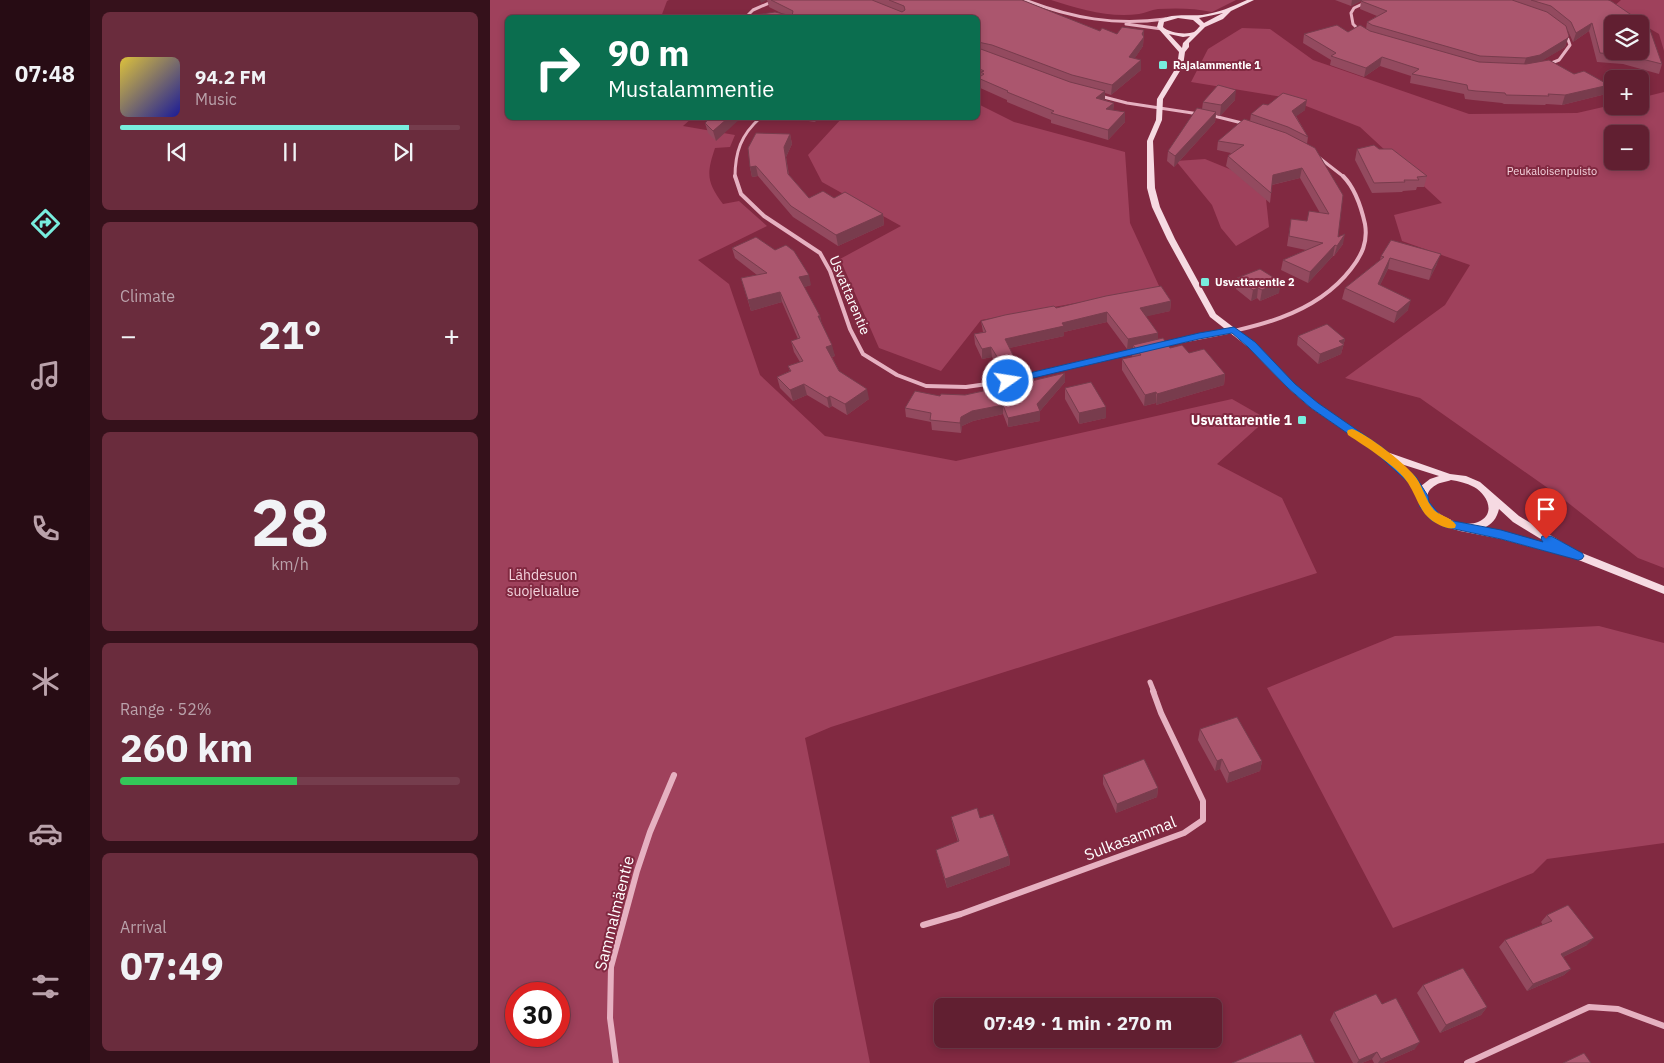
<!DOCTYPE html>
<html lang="en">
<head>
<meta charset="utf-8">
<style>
  :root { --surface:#611f31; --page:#6a2c3d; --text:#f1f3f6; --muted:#baa2ab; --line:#753d4d; --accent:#78edde }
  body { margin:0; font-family:"IBM Plex Sans",sans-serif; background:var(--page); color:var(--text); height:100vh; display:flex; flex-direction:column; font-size:19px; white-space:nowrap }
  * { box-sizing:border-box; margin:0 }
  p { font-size:16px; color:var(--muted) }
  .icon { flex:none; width:28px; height:28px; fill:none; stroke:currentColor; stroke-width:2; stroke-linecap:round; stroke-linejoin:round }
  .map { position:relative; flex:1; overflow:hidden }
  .details { display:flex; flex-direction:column; gap:12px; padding:12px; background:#35111b; width:400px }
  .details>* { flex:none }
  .hud { position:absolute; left:15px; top:15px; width:475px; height:105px; border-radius:8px; box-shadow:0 2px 8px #0003,0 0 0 1px var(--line); background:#0b6e4f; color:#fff; overflow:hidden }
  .controls { position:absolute; left:1114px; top:15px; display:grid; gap:10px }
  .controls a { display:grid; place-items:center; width:45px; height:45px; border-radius:8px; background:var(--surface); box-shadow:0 2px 8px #0003,0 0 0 1px var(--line); font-size:25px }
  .speed { position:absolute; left:15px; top:982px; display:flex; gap:10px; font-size:25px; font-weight:700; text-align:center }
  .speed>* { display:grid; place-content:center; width:65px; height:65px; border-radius:50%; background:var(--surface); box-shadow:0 2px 8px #0003,0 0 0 1px var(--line); line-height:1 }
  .speed .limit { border:8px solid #d22; background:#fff; color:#111 }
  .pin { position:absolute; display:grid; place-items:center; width:42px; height:42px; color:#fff; margin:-51px -21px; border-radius:50% 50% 50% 0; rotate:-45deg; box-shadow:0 0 5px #0007 }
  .pin .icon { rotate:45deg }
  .me { position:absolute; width:55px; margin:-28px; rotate:77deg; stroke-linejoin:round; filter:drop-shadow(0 0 4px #0008) }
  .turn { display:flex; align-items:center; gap:18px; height:105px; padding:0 20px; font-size:22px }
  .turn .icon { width:65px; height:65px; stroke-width:2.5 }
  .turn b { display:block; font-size:35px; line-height:42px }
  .big { font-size:38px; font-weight:700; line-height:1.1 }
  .details .tile { flex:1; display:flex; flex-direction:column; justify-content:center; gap:8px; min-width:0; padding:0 18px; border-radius:8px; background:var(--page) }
  .details .dial { align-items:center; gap:0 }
  .dial b { font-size:65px; line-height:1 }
  .song { display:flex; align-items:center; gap:15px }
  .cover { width:60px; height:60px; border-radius:8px; background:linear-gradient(135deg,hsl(50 70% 55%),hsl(240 70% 35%)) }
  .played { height:5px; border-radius:2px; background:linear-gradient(90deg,var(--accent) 85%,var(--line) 85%) }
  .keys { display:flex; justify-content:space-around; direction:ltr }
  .heat { display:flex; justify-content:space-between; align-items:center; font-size:28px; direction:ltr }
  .charge { height:8px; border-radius:4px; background:linear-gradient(90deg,#34c759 52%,var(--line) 0) }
  .trip { position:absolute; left:444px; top:998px; width:288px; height:50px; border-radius:8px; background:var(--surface); box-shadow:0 2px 8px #0003,0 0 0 1px var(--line); font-weight:700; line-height:50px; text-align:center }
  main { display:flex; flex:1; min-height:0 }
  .menu { display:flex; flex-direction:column; width:90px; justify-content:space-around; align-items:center; background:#270c14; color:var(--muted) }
  .menu .icon { width:35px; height:35px }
  .menu .current { color:var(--accent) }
  .menu b { font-size:22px; color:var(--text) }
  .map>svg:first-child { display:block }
  .green { fill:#9f415c; fill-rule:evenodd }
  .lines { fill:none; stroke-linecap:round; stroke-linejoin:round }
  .street-far3 { stroke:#e6b1c1; stroke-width:3 }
  .street-far2 { stroke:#e6b1c1; stroke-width:4 }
  .street-far1 { stroke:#e6b1c1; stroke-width:5 }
  .street { stroke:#e6b1c1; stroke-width:6 }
  .secondary { fill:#f6dae2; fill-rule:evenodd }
  .wall { fill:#934a5f }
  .shaded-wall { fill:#783c4d }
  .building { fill:#ab566e; stroke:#783c4d; fill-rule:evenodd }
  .route { fill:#1a73e8; stroke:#114b97 }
  .slow { fill:#f59e0b }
  .poi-dot { fill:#78edde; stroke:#812941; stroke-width:2 }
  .labels { text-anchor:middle; stroke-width:4; stroke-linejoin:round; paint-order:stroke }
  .far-poi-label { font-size:11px; font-weight:bold; fill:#fff; stroke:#812941; text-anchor:start }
  .far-park-label { font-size:11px; fill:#f5d4de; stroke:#812941 }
  .street-label { font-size:14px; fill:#fff; stroke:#812941 }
  .poi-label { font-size:14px; font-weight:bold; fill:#fff; stroke:#812941; text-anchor:end }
  .park-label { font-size:14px; fill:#f5d4de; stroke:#812941 }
  .near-street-label { font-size:16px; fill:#fff; stroke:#812941 }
</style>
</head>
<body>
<main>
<nav class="menu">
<b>07:48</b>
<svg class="icon current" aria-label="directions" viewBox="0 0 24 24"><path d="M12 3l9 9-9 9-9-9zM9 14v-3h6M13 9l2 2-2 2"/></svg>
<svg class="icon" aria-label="music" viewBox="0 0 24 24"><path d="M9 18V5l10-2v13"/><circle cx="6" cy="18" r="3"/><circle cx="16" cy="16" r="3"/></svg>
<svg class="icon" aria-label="phone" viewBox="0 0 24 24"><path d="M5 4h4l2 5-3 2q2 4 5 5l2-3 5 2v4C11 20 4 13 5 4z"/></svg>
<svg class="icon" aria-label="climate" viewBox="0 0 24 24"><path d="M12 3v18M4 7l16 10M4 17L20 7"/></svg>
<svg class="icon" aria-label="car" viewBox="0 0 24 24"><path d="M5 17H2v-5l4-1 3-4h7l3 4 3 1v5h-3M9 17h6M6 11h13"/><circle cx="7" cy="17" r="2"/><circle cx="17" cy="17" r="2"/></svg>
<svg class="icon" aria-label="filters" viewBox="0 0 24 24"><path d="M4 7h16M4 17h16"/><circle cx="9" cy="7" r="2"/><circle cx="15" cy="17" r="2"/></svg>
</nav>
<section class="details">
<div class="tile">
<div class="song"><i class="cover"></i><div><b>94.2 FM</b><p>Music</p></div></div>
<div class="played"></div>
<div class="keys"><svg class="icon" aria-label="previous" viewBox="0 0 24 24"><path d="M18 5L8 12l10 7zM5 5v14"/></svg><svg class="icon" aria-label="pause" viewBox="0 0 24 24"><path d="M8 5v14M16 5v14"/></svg><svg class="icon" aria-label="next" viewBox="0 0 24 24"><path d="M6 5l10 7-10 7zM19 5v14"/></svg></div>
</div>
<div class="tile"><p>Climate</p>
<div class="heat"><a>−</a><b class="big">21°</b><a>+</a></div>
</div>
<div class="tile dial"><b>28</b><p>km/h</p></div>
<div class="tile"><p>Range · 52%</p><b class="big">260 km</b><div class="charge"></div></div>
<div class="tile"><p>Arrival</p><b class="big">07:49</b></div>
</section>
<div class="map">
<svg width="1174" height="1063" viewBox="0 0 1174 1063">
  <rect width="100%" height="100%" fill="#812941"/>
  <!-- green -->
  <path class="green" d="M0,0H179L177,1L171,17L18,18V118H202L193,126L245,135L240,147L225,148C216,175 217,182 233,204L249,201L277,226L208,260L239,284L270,375L335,436L466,461L742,399L777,419L727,464L792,498L827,573L341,727L315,738L380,1063H0ZM26,994H69V1036H26Z
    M561,0H746L722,12C705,8 685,8 668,9C661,10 655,13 649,14C619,18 589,9 561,0Z
    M1131,0H1174V51L1169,34L1123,7Z
    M752,28L780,29L823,60L979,114L1087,113L1122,105V106H1150V98L1174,92V568L1148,558L1072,498L930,398L855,378L955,305L980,265L912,241L904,215L952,203L870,127L793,97L701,82L718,49ZM1122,134H1150V161H1122Z
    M488,104L524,122L635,152L640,223L670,288L491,320L451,371L389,348L350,259L411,226L332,182L318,155L352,118H488Z
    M715,159L749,173L776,199L779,227L746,246L731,228L722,205L686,161Z
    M1109,626L1174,643V843L1057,859L1043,873L903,928L777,688L905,636Z"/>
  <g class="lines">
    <!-- street-far3 -->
    <path class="street-far3" d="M535,0C582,18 625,26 675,19
      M255,18L263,10L286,0
      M636,24L672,29
      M870,31L863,24L861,13L864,8L881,0
      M1059,64L1069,60L1080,45L1076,34
      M610,96L637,103L709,114
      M720,115L756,124
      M827,156L854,177
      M245,177C245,152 251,135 270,118"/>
    <!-- street-far2 -->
    <path class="street-far2" d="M245,176L251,194L274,216L330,253L340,271L360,329L373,354L407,375L436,386L476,387L518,381L648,350
      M671,345C737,331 817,326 861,269C872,255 878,242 875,224C871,206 865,188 853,176"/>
    <!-- street-far1 -->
    <path class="street-far1" d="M660,682L664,692"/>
    <!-- street -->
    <path class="street" d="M433,925L471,914L694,833L713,820V801L671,713L663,691
      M126,1063L120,1018L121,967L147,871L160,832L184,775
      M977,1063L1099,1007L1128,1009L1174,1026"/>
    <!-- secondary -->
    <path class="secondary" d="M757,0H764L741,11L733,19L715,27L699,43V47L695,52L693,66L673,99L672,120L663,141L665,188L670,207L685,239L726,314L764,343L804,384L827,404L897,452L960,474L976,476L990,482L1029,516L1075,544V549L1092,553L1174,586V594L1086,559L1011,539L970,531L953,526L941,519L933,510L919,481L886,452L821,408L798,388L758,347L720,317L677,239L662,207L657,188V141L666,120L667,99L687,66L689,52L667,27L669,20C683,13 696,16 712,15C727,13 742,7 757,0ZM733,13L714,23L709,18ZM688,18L703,20L710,26C708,28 707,30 704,32C696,35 679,33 673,27L674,22ZM679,34L693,37L700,36L693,43L692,48ZM911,464L949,476L940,479L931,486L925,477ZM961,480C969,481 976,483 984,487C997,494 1007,514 988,522C966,531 918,501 946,485C950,482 956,482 961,480ZM1009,509L1023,522L1059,544L993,528C1002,525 1007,518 1009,509Z"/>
  </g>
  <!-- wall -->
  <path class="wall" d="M277,0H532L610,31L627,34L654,30L653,46L644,59L651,70L621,95L615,93V100L624,103L623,110L635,122L618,140L561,123V120L517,102V100L488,87V18H266L265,15L293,14L279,7Z
    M845,0H1118L1172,64L1169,74L1133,64L1107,62L1099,31L1083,42L1078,31L1077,30L1076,44L1075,47L1051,61L1084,74L1119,85L1116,94L1072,105L1056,104L1055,105L1014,104L1012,103L983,100L975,99L974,94L920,83L921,76L890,66L874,77L840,65L841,60L813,43L814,34L858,32L876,29L877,22L887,16L870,9L871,1L861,6Z
    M745,100L730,116L726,115L725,122L684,167L677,161L678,151L712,109L713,102Z
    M778,105L815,110L806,116L818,137L817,144L848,237L853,244L844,256H843L818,283L791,270L793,260L816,250L797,246L801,219L817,221L830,213L810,178L782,185L780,203L736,166L738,156L741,153L727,150L728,141L760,121L761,114Z
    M220,118L226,141L218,133L215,123Z
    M298,118H329L325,122Z
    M300,134L302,144L296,157L299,175L319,198H344L393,214L394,225L348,246L303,217L268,176L262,177L260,167Z
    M867,149H889L937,176L934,187H927L926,190L913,191L912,192L882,193L865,160Z
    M242,248L321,285L314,287L330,316L332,325L345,356L342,357L349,371L379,399L357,415L342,406L339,408L317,395L303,401L290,388L287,377L300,371L298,366L310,362L304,352L301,341L308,339L292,302L261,311L251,278L267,275L245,258Z
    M891,256L947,264L939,280L898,269L890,285L918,310L904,323L852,299L855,288L890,260Z
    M747,278L789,293L770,301L767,298L761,301L746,289Z
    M681,301L680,311L656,316L668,339L680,348L699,353L735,374L734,385L666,405V403L654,406L632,370V359L643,357L642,356L643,348L637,349L617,322L574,332V336L519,348L528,365L529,373L536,381V382L575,373V382L550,411V421L518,427L513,414L483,421L472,426L471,433L442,430L441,422L416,417L415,408L450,396L475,395L520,385L519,377L515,378L502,357L492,359L485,344L484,334L493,332L491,321L566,308Z
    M808,336L855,339L851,354L828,364L807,345Z
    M575,388L616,418L589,424L575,399Z
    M710,729L772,761L770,771L737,783L730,769L725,771L708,740Z
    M613,775L668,788L667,797L626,813L613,784Z
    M461,817L490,818L519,856L520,865L457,888L446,850L468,842L463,826Z
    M1057,915L1097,945L1073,957L1081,969L1074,975L1037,991L1009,947L1015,940L1053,925L1051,922Z
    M933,985L997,1007L991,1015L950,1033L927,993Z
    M892,1004L925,1049L893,1063H884L882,1059L872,1063H863L840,1020L844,1012Z"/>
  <!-- shaded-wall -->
  <path class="shaded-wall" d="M270,0H277L271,3Z
    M862,0H873L861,6Z
    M1102,23L1099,31L1083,42L1086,33Z
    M654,30L653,46L639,67V57Z
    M1079,36L1076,44L1075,47L1047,64L1033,67L1036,58Z
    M892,57L890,66L874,77L876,68Z
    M651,60V70L621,95L622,85Z
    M1119,85L1116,94L1072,105L1075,95Z
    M746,90L745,100L730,116L731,105Z
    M615,91V100L606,98Z
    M817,100L815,110L801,120L802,111Z
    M624,103L623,113L616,109Z
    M635,112V122L618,140V130Z
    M726,112L725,122L684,167L685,156Z
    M238,118H251L226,141L223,131Z
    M324,118H329L325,122Z
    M300,134L302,144L296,157L300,184L294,147Z
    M266,166L268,176L262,177L260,167Z
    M812,168L810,178L781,185L783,175Z
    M393,214L394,225L348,246L346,235Z
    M855,234L853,244L844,256L847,246Z
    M845,245L843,256L818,283L820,272Z
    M951,254L947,264L939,280L942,270Z
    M900,258L898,269L885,295L888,284Z
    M319,275L321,285L312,288L309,277Z
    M791,282L789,293L770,301L772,290Z
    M768,288L767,298L761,301L763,290Z
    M290,292L292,302L261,311L258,300Z
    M921,300L918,310L904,323L907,312Z
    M681,301L680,311L650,318V308Z
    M617,312V322L574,332V336L515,349V339L572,323Z
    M328,316H330L332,326Z
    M668,333V342L643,345V348L637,349L638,339Z
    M855,339L851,354L828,364L830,354L849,341Z
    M342,345L345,356L338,358L336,347Z
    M501,347L502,357L492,359V349Z
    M528,365L529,375H519V377L515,378L514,368Z
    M575,373V382L550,411V421L518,427V418L547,404Z
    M735,374L734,385L666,405L667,394Z
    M314,384L317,395L303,401L300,390Z
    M377,389L379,399L357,415L355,404Z
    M666,392V403L654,406L655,395Z
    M340,396L342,406L339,408L337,398Z
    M513,405V414L483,421L472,426L471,433L470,423L471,417L482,411Z
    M616,407V418L589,424V413Z
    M732,759L730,769L725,771L727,761Z
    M772,761L770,771L737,783L739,773Z
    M668,788L667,797L626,813L627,804Z
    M519,856L520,865L457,888L455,879Z
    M1104,938L1097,945L1065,961L1071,954Z
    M1081,969L1074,975L1037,991L1043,984Z
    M997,1007L991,1015L950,1033L956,1025Z
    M930,1042L925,1049L893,1063H888L891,1059Z
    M887,1052L882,1059L872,1063H867L869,1060Z"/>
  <!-- building -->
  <path class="building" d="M281,0H382L412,12L415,10L414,6L399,0H532L610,31L612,28L627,34L632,27L654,30L652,34L654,37L639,57L651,60L622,85L582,75L502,45L488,42V18H268L265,15L285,12L302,16L303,11Z
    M872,0H1022L1057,12L1076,26L1079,36L1078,38L1050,55L1036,58L990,56L882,25L877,22L897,11L871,1Z
    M1041,0H1118L1121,1L1159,27L1172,64L1136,55L1110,53L1102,23L1086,33L1081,22L1061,6ZM1122,24H1150V51H1122Z
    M847,25L858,32L870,25L880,31L989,62L1036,64L1059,60L1084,74L1094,71L1119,85L1075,95L1058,94L1059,96L1016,95L1015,93L986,91L978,90L977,85L922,74L929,69L892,57L876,68L841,56L846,53L814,34Z
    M488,48L580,82L615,91L606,98L624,103L616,109L635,112L618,130L561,113L564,111L517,92L518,91L488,78L494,74L491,72L494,71L488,68Z
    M728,85L746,90L731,105L713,102Z
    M793,93L817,100L802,111L818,137L798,127L761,114L773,104L778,105Z
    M707,108L726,112L685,156L678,151Z
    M220,118H238L223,131L215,123Z
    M754,119L796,133L825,148L853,195L848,237L855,234L847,246L845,245L820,272L793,260L833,243L799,236L801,219L817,221L819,211L839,214L812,168L783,175L781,193L738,156L754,145L728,141Z
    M266,133L300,134L294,147L298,174L319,198L333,191L344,198L355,192L393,214L346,235L301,206L266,166L260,167L258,148Z
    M884,145L889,149H902L937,176L927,177L929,180H914L915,182L884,183L867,149Z
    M266,237L285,250L296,245L304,251L319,275L309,277L330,316H328L342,345L336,347L349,371L377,389L355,404L340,396L337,398L314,384L300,390L287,377L301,371L298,366L313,361L301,341L310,338L290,292L258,300L251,278L277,273L242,248Z
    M901,240L951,254L942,270L900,258L888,284L921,300L907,312L855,288L894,257L891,256Z
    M770,269L791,282L772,290L768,288L763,290L747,278Z
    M671,286L681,301L650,308L668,333L638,339L617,312L572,323L574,326L515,339L528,365L514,368L501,347L492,349L484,334L496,332L491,321L515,315L564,306L566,308L616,296Z
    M837,324L855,339L849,341L854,345L830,354L808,336Z
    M673,338L680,348L692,345L699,353L714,349L735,374L667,394L666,392L655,395L632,359L651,355L643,345Z
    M532,372L536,381L533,383L575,373L547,404L550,411L518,418L513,405L482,411L471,417L470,423L440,420L441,413L415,408L425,391L450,396L451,394L475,395L525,384L519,375Z
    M601,382L616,407L589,413L575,388Z
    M747,717L772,761L739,773L732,759L727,761L710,729Z
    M654,759L668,788L627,804L613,775Z
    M487,808L490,818L503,814L519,856L455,879L446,850L469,841L461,817Z
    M1078,905L1104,938L1071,954L1081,969L1043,984L1015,940L1062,921L1057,915Z
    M973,968L997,1007L956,1025L933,985Z
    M886,994L892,1004L906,998L930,1042L891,1059L887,1052L869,1060L844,1012Z
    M811,1034L825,1063H742Z
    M1094,1053L1101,1063H1073Z"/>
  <!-- route -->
  <path class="route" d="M744,327L765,342L805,384L828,403L893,448L926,477L938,496L939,502L949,514L958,520L1011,530L1053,542L1051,539L1052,536H1061L1092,553L1094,556L1092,559L1088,560L1011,539L955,527L941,520L930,507L927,496L918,482L886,453L821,408L798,388L758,347L742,333L709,339L518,384L513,381L518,378L709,333Z"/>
  <!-- slow -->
  <path class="slow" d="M862,429C876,433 919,466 927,479C933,488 936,501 944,510C950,516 961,517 966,525L965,528C957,530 946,524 940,519C929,510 926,495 918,483C908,467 875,446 858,435L857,432L858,430Z"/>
  <!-- markers -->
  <g class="poi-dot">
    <rect x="668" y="60" width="10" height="10" rx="2.5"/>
    <rect x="710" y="277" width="10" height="10" rx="2.5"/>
    <rect x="807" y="415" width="10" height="10" rx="2.5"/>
  </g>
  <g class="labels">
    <!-- far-poi labels -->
    <g class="far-poi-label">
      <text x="683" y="69">Rajalammentie 1</text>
      <text x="725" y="286">Usvattarentie 2</text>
    </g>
    <!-- far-park labels -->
    <g class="far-park-label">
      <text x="1062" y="175">Peukaloisenpuisto</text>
    </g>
    <!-- street labels -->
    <g class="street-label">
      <text transform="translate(360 295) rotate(67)" y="5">Usvattarentie</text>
    </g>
    <!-- poi labels -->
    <g class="poi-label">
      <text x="802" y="425">Usvattarentie 1</text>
    </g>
    <!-- park labels -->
    <g class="park-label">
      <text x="53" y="580">Lähdesuon<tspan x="53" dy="16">suojelualue</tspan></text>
    </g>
    <!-- near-street labels -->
    <g class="near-street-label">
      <text transform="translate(640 838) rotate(-21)" y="6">Sulkasammal</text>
      <text transform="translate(124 913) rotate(-76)" y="6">Sammalmäentie</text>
    </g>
  </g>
</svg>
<div class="controls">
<a><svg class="icon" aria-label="layers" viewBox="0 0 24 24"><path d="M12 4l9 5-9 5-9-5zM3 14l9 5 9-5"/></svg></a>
<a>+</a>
<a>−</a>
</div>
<div class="speed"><div class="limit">30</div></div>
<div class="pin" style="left:1056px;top:539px;background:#d93025"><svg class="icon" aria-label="arrive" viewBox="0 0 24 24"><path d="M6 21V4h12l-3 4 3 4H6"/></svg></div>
<svg class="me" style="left:518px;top:381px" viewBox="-20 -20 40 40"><circle r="17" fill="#1a73e8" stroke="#fff" stroke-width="3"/><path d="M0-11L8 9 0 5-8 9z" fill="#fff"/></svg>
<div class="trip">07:49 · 1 min · 270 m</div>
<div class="hud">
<div class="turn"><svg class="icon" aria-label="right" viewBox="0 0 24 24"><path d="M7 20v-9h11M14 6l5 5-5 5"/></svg><div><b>90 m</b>Mustalammentie</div></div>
</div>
</div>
</main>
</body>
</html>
